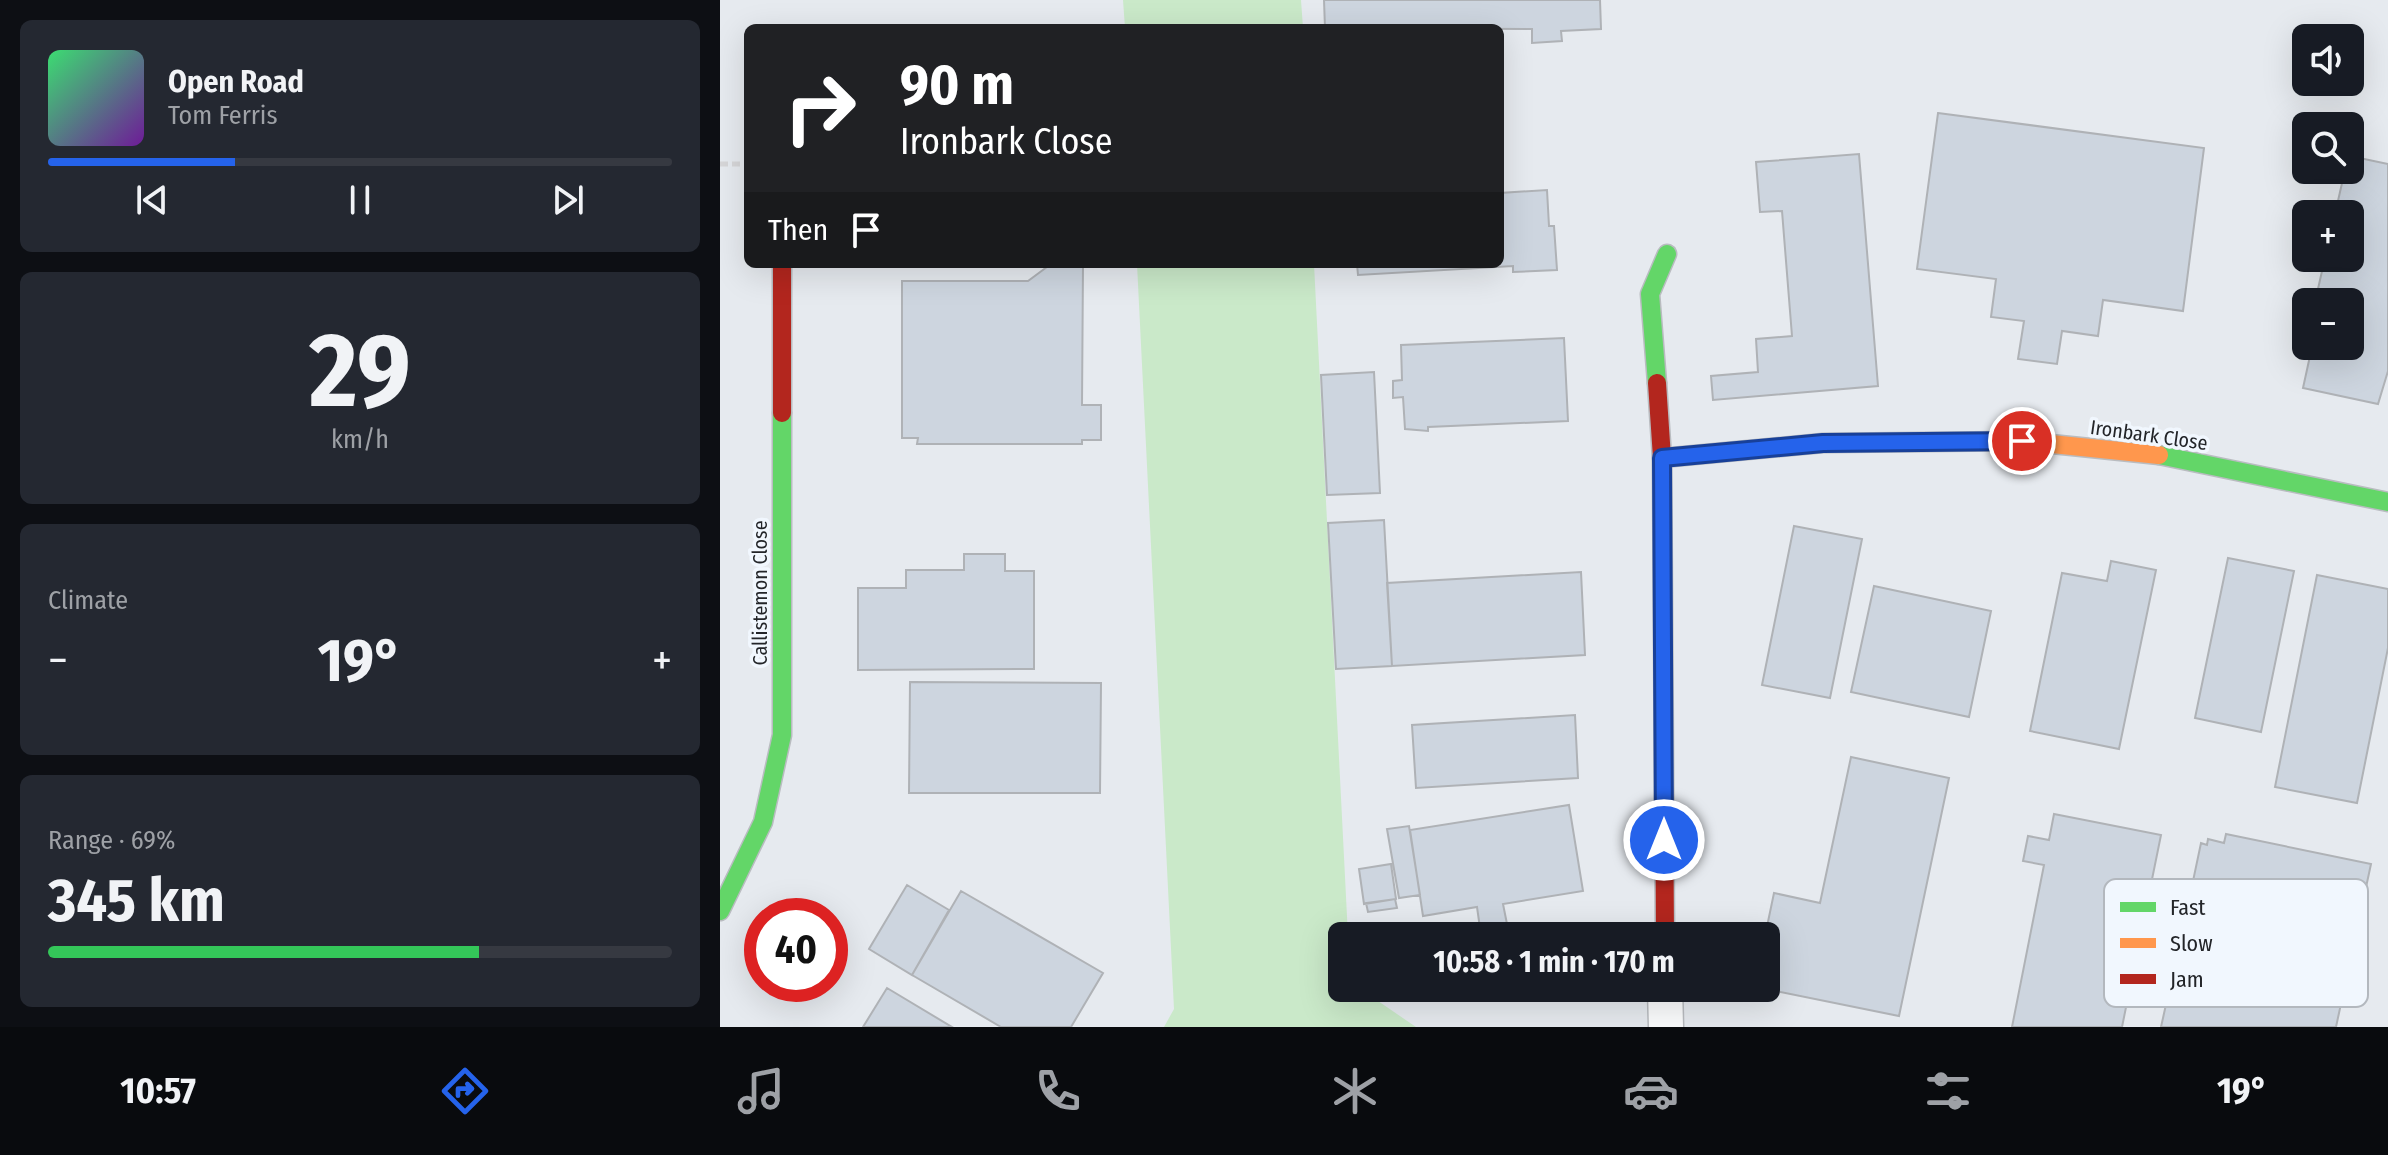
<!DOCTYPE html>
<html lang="en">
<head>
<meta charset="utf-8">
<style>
  :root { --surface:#171b24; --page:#242831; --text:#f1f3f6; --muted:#9ea1a6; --line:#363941; --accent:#2563eb }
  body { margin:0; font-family:"Fira Sans Condensed",sans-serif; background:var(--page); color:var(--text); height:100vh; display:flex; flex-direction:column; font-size:30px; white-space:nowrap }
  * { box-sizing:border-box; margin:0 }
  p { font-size:26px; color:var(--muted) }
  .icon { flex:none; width:44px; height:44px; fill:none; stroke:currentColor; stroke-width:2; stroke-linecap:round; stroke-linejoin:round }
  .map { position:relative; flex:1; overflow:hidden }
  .panel { display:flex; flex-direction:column; gap:20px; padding:20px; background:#0d0f14; width:720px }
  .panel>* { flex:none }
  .top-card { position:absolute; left:24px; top:24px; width:760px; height:244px; border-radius:12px; box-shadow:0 8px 32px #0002; background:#202124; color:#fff; overflow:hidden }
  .fabs { position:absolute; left:1572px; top:24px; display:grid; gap:16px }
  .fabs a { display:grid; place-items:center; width:72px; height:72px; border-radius:12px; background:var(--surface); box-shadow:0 8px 32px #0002; font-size:40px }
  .speed { position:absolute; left:24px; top:898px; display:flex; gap:16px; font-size:40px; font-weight:700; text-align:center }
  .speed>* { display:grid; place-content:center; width:104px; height:104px; border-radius:50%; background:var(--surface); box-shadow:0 8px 32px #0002; line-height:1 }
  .speed .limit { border:12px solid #d22; background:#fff; color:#111 }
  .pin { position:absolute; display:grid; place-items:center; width:68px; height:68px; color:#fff; margin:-34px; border:4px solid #fff; border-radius:50%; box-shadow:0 2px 8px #0007 }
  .me { position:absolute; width:88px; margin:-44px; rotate:0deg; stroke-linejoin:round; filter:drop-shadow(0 0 6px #0008) }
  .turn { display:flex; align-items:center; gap:28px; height:168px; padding:0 24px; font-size:36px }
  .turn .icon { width:104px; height:104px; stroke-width:2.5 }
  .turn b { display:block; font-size:56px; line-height:68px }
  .then { display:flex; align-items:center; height:76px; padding:0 24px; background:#0003; gap:16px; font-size:30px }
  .big { font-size:60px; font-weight:700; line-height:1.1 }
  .panel .tile { flex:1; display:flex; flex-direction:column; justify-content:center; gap:12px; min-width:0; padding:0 28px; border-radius:12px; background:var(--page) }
  .panel .dial { align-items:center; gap:0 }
  .dial b { font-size:104px; line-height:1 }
  .song { display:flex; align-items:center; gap:24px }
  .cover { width:96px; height:96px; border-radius:12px; background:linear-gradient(135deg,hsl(140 70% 55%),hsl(280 70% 35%)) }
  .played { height:8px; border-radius:4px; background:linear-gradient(90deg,var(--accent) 30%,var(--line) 30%) }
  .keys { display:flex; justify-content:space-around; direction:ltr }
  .heat { display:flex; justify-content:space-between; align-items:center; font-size:44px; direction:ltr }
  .charge { height:12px; border-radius:6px; background:linear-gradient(90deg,#34c759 69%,var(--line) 0) }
  .trip { position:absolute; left:608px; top:922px; width:452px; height:80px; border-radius:12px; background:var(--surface); box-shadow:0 8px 32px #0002; font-weight:700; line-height:80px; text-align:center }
  .menu { display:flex; height:128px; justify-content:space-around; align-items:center; background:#090b0e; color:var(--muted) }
  .menu .icon { width:56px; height:56px }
  .menu .active { color:var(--accent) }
  .menu b { font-size:36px; color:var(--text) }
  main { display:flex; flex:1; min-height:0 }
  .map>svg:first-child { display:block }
  .green { fill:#cae9c9 }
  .building { fill:#cdd5df; stroke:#afb2b6; stroke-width:2; fill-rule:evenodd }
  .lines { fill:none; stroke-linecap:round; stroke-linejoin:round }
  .street-casing { stroke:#b9bcc0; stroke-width:37 }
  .fast-casing { stroke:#b9bcc0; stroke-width:21 }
  .slow-casing { stroke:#b9bcc0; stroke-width:21 }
  .jam-casing { stroke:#b9bcc0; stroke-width:21 }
  .path { stroke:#d6d6d8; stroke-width:5; stroke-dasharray:8 4; stroke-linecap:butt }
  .street { stroke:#fbfcfd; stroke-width:34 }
  .fast { stroke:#63d668; stroke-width:18 }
  .slow { stroke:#ff974d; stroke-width:18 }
  .jam { stroke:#b3261e; stroke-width:18 }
  .route-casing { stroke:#184099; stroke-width:20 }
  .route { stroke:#2563eb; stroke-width:14 }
  .labels { text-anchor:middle; stroke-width:7; stroke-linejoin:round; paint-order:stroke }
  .street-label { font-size:20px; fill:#232529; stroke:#f1f7fe }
  .key { fill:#f1f7fe; stroke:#b3b8be; stroke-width:2 }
  .key-label { font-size:22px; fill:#232529 }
</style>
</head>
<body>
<main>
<section class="panel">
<div class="tile">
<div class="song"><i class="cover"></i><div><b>Open Road</b><p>Tom Ferris</p></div></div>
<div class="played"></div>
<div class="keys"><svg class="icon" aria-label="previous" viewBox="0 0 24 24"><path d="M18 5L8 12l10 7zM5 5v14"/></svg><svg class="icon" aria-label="pause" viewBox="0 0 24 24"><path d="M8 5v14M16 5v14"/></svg><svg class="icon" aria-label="next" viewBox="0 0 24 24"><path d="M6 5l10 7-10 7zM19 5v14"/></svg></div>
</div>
<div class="tile dial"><b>29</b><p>km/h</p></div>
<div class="tile"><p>Climate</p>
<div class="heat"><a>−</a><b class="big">19°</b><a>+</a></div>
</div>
<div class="tile"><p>Range · 69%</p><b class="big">345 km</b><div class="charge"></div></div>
</section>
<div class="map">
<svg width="1668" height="1027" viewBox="0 0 1668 1027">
  <rect width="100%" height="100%" fill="#e6eaef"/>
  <!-- green -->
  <path class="green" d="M403,0H581L583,28H405Z
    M417,264H594L628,936H622V988H639L696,1027H444L454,1009Z"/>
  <!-- building -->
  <path class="building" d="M604,0H880L881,29L841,31L842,41L812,43V29L605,28Z
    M1218,113L1484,148L1463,311L1383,300L1378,336L1342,331L1337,364L1298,359L1304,321L1271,317L1276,279L1197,269Z
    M1139,154L1158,386L993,400L991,376L1038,372L1036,339L1072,336L1062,211L1040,212L1036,162Z
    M1630,156L1668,164V371L1658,404L1583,388L1590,356L1583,354L1586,342V346H1630V302H1595L1605,258H1630V214H1615L1625,170H1630Z
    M827,190L829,226H834L837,270L793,272V266L638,275L637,264H780V193Z
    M331,264H363L362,405H381V440H362V444H197L198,438H182V281H308Z
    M844,338L848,421L708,427V431L685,429L683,397L673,398V381L682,380L681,345Z
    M654,372L660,493L607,495L601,375Z
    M664,520L672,666L616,669L608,523Z
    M1074,526L1142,539L1110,698L1042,685Z
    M244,554H285V571H314V669L138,670V588H186V570H244Z
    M1508,558L1574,571L1541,732L1475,718Z
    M1391,561L1436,570L1399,749L1310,731L1342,573L1387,581Z
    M861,572L865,655L672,666L667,583Z
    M1597,575L1668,589V648L1637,803L1555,787Z
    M1154,586L1271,611L1249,717L1131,692Z
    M190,682L381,683L380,793H189Z
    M855,715L858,778L696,788L692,725Z
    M1131,757L1229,778L1179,1016L1041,988H1046L1045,936L1054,893L1100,903Z
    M849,805L863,891L783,904L787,924L760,928L757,907L703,916L690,830Z
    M1334,814L1441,835L1402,1027H1292L1324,865L1303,861L1308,836L1329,840Z
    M689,826L700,895L679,898L667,829Z
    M1506,834L1651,864L1616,1027H1441L1455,964L1449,963L1453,942L1460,943L1481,843L1487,845L1488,839L1504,843ZM1528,929L1563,936L1556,968L1522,961Z
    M671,864L676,899L644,904L639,869Z
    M187,885L229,910L192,975L149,949Z
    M241,891L383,973L351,1027H281L192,975Z
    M675,899L677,908L648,912L646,903Z
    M167,988L232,1027H143Z"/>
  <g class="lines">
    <defs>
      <path id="street" d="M945,988L946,1027"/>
      <path id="fast" d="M937,383L930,294L947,254
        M1439,455L1668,502
        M0,911L43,822L62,735V413"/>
      <path id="slow" d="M942,458L1103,443L1302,441L1439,455"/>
      <path id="jam" d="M62,264V413
        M937,383L942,458L945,936"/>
    </defs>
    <!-- street casing -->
    <use href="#street" class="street-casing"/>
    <!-- fast casing -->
    <use href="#fast" class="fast-casing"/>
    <!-- slow casing -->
    <use href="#slow" class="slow-casing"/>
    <!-- jam casing -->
    <use href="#jam" class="jam-casing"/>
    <!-- path -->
    <path class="path" d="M0,164H28"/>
    <!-- street -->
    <use href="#street" class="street"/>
    <!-- fast -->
    <use href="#fast" class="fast"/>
    <!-- slow -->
    <use href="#slow" class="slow"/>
    <!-- jam -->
    <use href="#jam" class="jam"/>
  </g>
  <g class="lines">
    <defs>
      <path id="route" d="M944,840L942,458L1103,443L1302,441"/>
    </defs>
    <!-- route casing -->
    <use href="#route" class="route-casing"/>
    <!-- route -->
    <use href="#route" class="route"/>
  </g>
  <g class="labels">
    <!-- street labels -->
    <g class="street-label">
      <text transform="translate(1429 435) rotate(8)" y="7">Ironbark Close</text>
      <text transform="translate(40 593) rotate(-90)" y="7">Callistemon Close</text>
    </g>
  </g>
  <!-- legend -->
  <rect x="1384" y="879" width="264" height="128" rx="12" class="key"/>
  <rect x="1400" y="902" width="36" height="10" fill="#63d668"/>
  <rect x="1400" y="938" width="36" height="10" fill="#ff974d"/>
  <rect x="1400" y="974" width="36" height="10" fill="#b3261e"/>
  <g class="key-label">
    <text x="1450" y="915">Fast</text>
    <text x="1450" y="951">Slow</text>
    <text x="1450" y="987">Jam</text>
  </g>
</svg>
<div class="fabs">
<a><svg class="icon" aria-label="sound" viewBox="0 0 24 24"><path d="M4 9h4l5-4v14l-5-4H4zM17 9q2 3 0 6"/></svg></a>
<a><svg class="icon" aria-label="search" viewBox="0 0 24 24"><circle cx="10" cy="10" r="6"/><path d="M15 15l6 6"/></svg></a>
<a>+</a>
<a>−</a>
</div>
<div class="speed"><div class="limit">40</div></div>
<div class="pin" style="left:1302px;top:441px;background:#d93025"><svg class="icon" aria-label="arrive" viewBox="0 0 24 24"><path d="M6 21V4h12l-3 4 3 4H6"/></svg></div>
<svg class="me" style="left:944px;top:840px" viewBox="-20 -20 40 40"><circle r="17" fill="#2563eb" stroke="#fff" stroke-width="3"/><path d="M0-11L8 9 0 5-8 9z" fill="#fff"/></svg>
<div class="trip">10:58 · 1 min · 170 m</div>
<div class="top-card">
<div class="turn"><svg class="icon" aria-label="right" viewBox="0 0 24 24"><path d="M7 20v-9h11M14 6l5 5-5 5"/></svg><div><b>90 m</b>Ironbark Close</div></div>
<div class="then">Then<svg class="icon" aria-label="arrive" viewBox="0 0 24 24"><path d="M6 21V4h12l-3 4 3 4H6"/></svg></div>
</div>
</div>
</main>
<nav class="menu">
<b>10:57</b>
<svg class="icon active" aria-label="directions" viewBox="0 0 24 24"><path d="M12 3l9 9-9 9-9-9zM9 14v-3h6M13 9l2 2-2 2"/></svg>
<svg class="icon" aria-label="music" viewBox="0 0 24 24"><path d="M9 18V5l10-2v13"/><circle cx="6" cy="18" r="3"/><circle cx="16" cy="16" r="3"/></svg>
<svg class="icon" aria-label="phone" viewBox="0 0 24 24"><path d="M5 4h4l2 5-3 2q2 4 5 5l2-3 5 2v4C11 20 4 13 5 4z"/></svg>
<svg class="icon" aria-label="climate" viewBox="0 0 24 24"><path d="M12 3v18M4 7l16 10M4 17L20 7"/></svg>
<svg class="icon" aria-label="car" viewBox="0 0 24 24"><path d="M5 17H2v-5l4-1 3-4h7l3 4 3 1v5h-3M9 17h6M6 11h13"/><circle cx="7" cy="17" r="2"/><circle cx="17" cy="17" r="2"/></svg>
<svg class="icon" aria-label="filters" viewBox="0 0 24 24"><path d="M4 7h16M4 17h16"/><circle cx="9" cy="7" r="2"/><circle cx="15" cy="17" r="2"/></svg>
<b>19°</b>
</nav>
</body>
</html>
